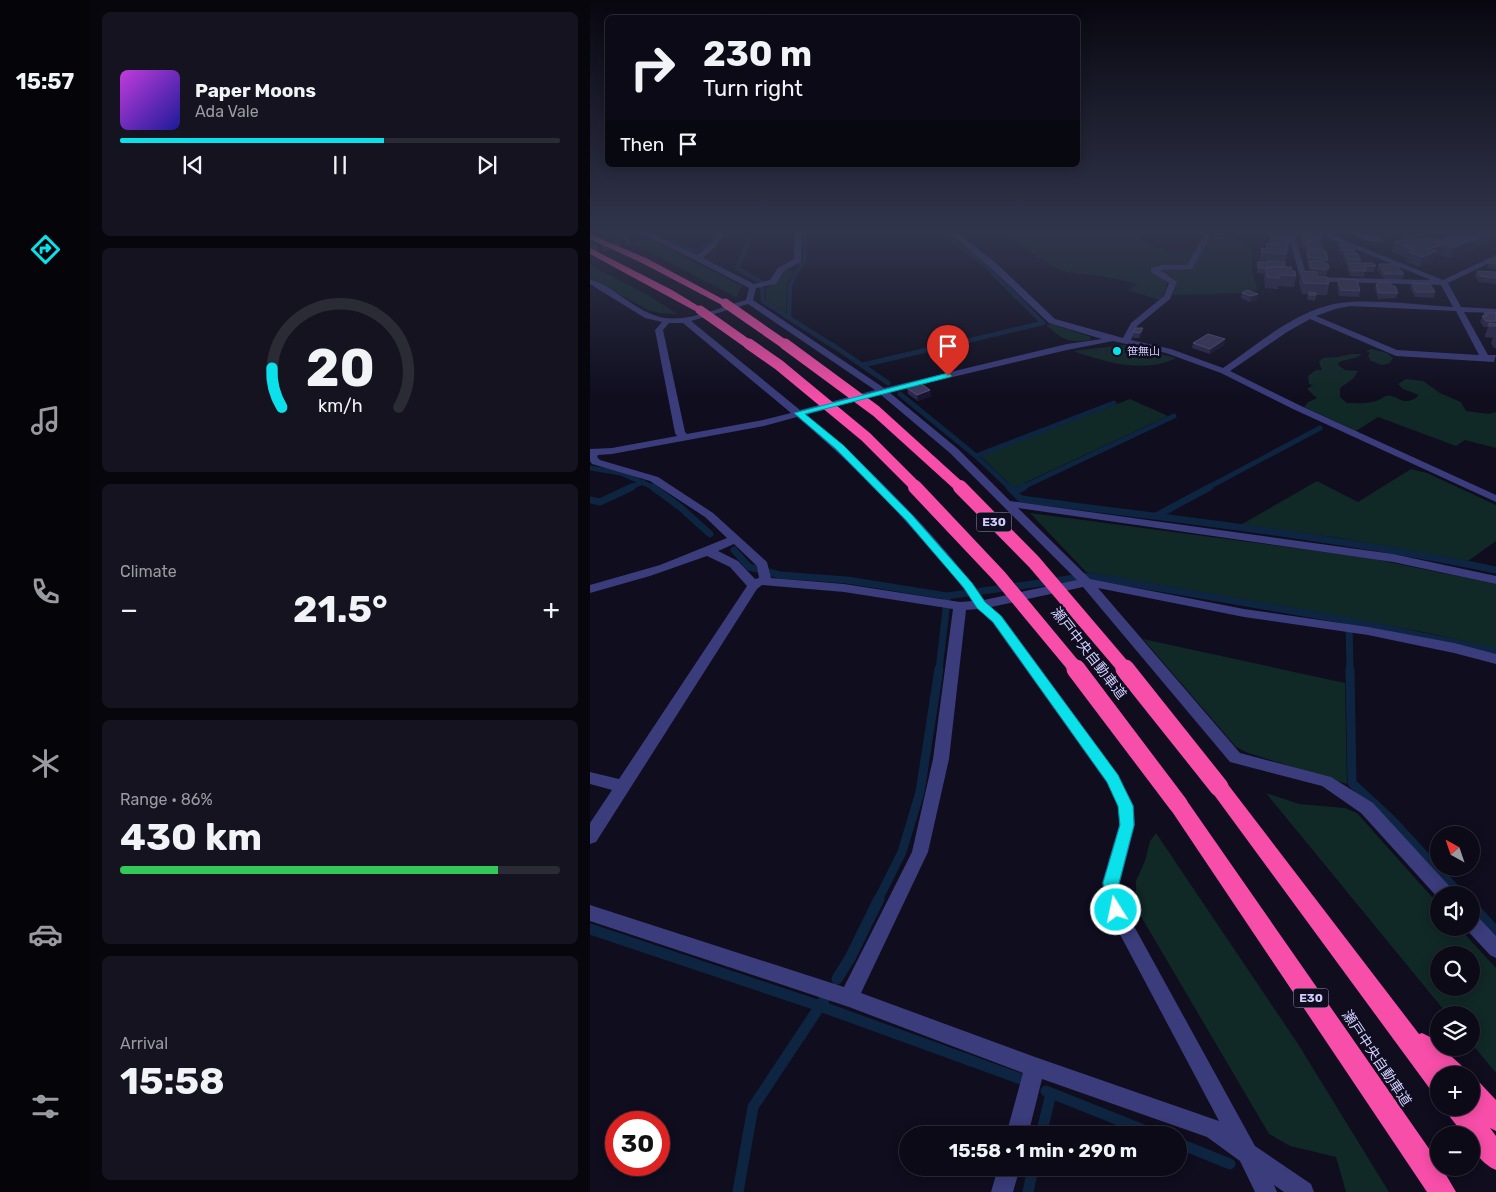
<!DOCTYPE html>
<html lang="en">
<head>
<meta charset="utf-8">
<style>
  :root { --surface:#0b0a16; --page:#14131f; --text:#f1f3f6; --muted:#9a9aa1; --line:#2b2b35; --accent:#0be1ea }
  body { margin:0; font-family:Rubik,"Noto Sans JP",sans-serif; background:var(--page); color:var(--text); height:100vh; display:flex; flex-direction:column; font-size:19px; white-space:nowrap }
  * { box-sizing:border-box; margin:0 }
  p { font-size:16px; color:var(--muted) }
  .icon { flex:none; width:28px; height:28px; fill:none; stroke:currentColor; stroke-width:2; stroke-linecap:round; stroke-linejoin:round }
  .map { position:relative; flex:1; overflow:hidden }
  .panel { display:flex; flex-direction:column; gap:12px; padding:12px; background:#06060c; width:500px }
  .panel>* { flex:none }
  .guide { position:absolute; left:15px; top:15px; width:475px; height:152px; border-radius:8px; box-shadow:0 2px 12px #0003,0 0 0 1px var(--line); background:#0b0a16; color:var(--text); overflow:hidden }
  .needle { width:32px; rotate:320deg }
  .buttons { position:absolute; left:840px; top:826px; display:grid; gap:10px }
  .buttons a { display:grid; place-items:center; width:50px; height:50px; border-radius:50%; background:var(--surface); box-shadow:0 2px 12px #0003,0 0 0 1px var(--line); font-size:25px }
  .speed { position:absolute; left:15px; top:1111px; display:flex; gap:10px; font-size:25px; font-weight:700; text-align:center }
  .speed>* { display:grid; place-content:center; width:65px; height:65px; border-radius:50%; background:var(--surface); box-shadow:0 2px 12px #0003,0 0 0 1px var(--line); line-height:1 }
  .speed .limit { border:8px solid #d22; background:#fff; color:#111 }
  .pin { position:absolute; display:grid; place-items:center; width:42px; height:42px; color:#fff; margin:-51px -21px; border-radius:50% 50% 50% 0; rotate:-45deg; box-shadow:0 0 5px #0007 }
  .pin .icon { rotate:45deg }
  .me { position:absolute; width:55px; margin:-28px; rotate:350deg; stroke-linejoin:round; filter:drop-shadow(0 0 4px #0008) }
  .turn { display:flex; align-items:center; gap:18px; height:105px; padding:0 15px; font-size:22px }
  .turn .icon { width:65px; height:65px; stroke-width:2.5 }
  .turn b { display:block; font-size:35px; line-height:42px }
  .then { display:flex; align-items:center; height:48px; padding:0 15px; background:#0003; gap:10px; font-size:19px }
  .big { font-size:38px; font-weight:700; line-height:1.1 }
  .panel .tile { flex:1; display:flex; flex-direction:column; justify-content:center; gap:8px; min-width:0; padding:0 18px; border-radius:8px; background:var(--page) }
  .panel .dial { align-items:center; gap:0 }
  .dial svg { height:130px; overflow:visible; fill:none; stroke:var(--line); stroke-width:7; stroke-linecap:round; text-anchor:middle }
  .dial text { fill:var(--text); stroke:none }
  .song { display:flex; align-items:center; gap:15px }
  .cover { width:60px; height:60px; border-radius:8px; background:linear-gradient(135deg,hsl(290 70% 55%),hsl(240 70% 35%)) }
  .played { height:5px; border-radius:2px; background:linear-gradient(90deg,var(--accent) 60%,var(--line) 60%) }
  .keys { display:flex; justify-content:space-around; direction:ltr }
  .heat { display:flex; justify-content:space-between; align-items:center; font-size:28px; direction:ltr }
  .charge { height:8px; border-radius:4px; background:linear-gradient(90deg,#34c759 86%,var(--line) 0) }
  .trip { position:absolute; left:309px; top:1126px; width:288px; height:50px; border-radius:25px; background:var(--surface); box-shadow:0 2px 12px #0003,0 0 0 1px var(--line); font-weight:700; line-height:50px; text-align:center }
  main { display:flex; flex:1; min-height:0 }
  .dock { display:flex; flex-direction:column; width:90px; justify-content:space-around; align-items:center; background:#040409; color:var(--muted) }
  .dock .icon { width:35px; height:35px }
  .dock .on { color:var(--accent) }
  .dock b { font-size:22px; color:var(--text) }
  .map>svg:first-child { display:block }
  .green { fill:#102826; fill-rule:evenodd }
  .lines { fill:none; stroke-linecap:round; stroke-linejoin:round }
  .stream-far4 { stroke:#0e2541; stroke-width:4.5 }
  .stream-far3 { stroke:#0e2541; stroke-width:5 }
  .stream-far2 { stroke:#0e2541; stroke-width:7 }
  .stream-far1 { stroke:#0e2541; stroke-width:9 }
  .stream { stroke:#0e2541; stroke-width:11 }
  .minor-tunnel { stroke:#2c2a3f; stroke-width:8; stroke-dasharray:8 4; stroke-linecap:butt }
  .minor { fill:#3a3c7b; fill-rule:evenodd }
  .highway { fill:#f74ea9; fill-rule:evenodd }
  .highway-bridge-far3 { stroke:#f74ea9; stroke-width:9 }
  .highway-bridge-far2 { stroke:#f74ea9; stroke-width:11 }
  .highway-bridge-far1 { stroke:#f74ea9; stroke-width:14 }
  .highway-bridge { stroke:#f74ea9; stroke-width:19 }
  .wall { fill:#2b274b }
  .shaded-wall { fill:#191531 }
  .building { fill:#3d385e; stroke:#545077 }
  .route { fill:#0be1ea; stroke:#079298 }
  .poi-dot { fill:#0be1ea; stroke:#0f0d1e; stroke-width:2 }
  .labels { text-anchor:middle; stroke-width:5; stroke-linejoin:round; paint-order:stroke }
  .far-poi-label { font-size:11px; fill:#cfcdfd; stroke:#0f0d1e; text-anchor:start }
  .shield { fill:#0f0d1e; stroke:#9593ba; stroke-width:1 }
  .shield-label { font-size:12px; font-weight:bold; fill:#cfcdfd }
  .street-label { font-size:14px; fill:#cfcdfd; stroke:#0f0d1e }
</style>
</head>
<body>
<main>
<nav class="dock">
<b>15:57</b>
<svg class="icon on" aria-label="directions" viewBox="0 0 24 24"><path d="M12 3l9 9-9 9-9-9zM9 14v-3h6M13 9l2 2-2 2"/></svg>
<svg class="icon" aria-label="music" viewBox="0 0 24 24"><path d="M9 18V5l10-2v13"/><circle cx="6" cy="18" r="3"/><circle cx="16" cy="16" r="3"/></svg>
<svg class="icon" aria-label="phone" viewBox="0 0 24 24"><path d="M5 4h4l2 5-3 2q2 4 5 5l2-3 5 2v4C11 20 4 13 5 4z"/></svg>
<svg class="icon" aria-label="climate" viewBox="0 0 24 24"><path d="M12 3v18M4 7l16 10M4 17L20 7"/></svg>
<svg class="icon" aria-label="car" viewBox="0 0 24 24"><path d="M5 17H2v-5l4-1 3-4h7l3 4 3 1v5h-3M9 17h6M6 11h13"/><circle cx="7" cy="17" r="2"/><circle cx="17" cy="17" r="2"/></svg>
<svg class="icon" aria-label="filters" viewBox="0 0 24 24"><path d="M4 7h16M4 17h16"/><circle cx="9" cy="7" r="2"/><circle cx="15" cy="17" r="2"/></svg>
</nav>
<section class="panel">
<div class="tile">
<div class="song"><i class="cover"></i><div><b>Paper Moons</b><p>Ada Vale</p></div></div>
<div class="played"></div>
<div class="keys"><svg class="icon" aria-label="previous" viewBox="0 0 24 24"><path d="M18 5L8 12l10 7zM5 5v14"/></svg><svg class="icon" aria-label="pause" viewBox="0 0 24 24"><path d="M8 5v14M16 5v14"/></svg><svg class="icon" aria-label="next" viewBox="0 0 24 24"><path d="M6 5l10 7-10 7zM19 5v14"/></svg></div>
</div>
<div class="tile dial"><svg viewBox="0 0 100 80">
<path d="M14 69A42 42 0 1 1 86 69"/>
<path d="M14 69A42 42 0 0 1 8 45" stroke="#0be1ea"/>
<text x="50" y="56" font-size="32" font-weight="700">20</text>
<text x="50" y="72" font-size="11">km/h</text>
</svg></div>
<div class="tile"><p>Climate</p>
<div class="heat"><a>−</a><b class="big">21.5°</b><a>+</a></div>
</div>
<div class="tile"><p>Range · 86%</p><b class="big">430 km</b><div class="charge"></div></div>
<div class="tile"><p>Arrival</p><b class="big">15:58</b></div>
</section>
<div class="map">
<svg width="906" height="1192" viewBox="0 0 906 1192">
  <rect width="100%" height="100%" fill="#0f0d1e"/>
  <!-- green -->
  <path class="green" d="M15,232H41L34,238L41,241L60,240L152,286L146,297L73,259Z
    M412,232H547L556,244L582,251L607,250L596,265L593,267L569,266L560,268V270L577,282L575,292L570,300L537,290L548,284C533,280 517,277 502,275C491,274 482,274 471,270C450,261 432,244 412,232Z
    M769,232H853L844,236L778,238Z
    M620,237H637L657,243L662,252V272L668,290L652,293L583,295L587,282L569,270L601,267Z
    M0,265L54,293L88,314L70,313L58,310L0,278Z
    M195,270H204L197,285L196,313L176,300V288L187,282Z
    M462,324L501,337L500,340C478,343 473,340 456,325Z
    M535,345L586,358C554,374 515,362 483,351Z
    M781,349L797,353L803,358L800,363L792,365L781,361L778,356L780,353L776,351Z
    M762,354H772C766,359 756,359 749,362L748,365L755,370L768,371L763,379L750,388V397L757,403C766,403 777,404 786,401C789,400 793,397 796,396C806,392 813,410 829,395L813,389L808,384L816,379L833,381L850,393L871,402L876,411L899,414L906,412V448L875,440L866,446L788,417L766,431L714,407L718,402L727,398L717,389L723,385L719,384L718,376L726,370H732L729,362L733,358L748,357Z
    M540,399L578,416L424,488L390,456Z
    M821,469L837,473L906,505V541L878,561L744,537L647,527L727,481L768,502Z
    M440,513L779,558L906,584V649L838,633L496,572Z
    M553,639L755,683L757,784L658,753L646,747Z
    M676,793L709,804L755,808L767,813L849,905V928H869L906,968V1073L881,1043V1015H858ZM849,955H881V988H849Z
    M566,833L708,1044L799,1192H756L746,1157L700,1146L679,1134L546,908V881L555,861L560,841Z"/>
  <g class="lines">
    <!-- stream-far4 -->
    <path class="stream-far4" d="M61,232L103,251L120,245L127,232
      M163,232L147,268L172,283L173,301L243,346
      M351,232L395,265L453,323L356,346
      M199,316L200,286L205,274L215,260V232"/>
    <!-- stream-far3 -->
    <path class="stream-far3" d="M241,344L298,383
      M273,365L362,344
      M310,394L386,456L420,488
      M386,456L524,403
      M0,468L31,473L65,488
      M39,488L53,482
      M431,488L584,416
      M617,488L730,428"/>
    <!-- stream-far2 -->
    <path class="stream-far2" d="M63,487L90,507L120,534
      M419,487L431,499C590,520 749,537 906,570
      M424,492L434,487
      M0,500L10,502L42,487
      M566,516L620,487
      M144,550L159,567L190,575L257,580L357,596L500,576L749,619L906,651
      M759,623L760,670
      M349,670L357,601"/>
    <!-- stream-far1 -->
    <path class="stream-far1" d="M760,669L762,783L801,819L871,895
      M288,900L312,852L330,792L349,669"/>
    <!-- stream -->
    <path class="stream" d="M881,905L906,932
      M0,929L230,1006L431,1079
      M247,979L260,958L289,899
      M456,1091L566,1135
      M451,1135L461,1093
      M588,1143L640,1164
      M148,1192L163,1107L234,1000
      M438,1192L443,1168"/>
    <!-- minor-tunnel -->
    <path class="minor-tunnel" d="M0,251L39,240"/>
    <!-- minor -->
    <path class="minor" d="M47,232H57L107,255L121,244L128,232H135L126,246L113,258L164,284L180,280L188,268L204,259L205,232H211V262L194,271L186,284L166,288L163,300L294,388L477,344L512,339L459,323L400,267L358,232H366L406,263L465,319L533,338L541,323L574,296L579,283L561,272V268L572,265H597L614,236L608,232L620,234L621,235L602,269L570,270L587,282L580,299L547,326L541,340L581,349L633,368C671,342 713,304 760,302C791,300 831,305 863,307L851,285L711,281L699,237L703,232H710L705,237L717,277L841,280L724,232H734L853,280L906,255V260L858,283L871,307L906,309V313L874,312L898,355H906L904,362L806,356L720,319L697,332L640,371L709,405L906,495V502L703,409L631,373L576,353L523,341L477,350L299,392L368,449L420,501L803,554L906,576V584L803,562L428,508L500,579L654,609L778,627L864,643L906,654V664L864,653L778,635L654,617L508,588L650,753L741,777L783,803L862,889L865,895H849V899L771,813L732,786L640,762L493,587L401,607L412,616L528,775L544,806L545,825L530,883L534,908L665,1146L721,1184L724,1192H694L684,1185L687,1192H665L650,1161L617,1137L452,1079L438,1135H416L433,1073L259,1007L0,921V905L254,987L322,852L343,759L363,609L254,592L172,585L167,589L6,842L0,844V823L22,790L0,784V772L29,779L157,586L140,567L117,556L60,576L0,593V585L70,565L137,538L115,517L60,481L2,464L0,461V449L22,448L87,436L85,433L65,330L72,322L55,318L0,284V279C22,286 39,305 61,314C90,327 127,308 156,300L159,288L105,260ZM158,304L285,390L210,410L101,321ZM760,306L866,311L889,355L807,350L726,316L745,309ZM79,323H93L201,413L173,420L97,434L95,432L73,330ZM290,394L360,453L487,580L394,600C380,579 363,560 346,540C306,495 262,453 216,415ZM207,417C255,457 299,501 339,548C354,565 370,582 382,601L370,602L254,584L181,578L177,562L123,513L68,477L10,460L7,457L8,455L22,454L174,426ZM144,544L167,566L169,578L165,579L148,561L128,551ZM388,609L402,622L517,783L528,806L529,825L512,883L517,910L629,1121L445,1057L271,993L338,852L359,759L376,610Z
      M760,232C764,232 795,238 797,240C786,246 770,239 760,232Z
      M881,914L887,916L906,936V958L900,955L875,928H881Z
      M408,1168H430L423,1192H401Z"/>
    <!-- highway -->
    <path class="highway" d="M0,234L58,259L140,303L135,306L132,305L52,263L0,239Z
      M0,248L82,290L115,310L110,313L107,312L0,254Z
      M629,779L636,782L829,1034L832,1033L840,1037L849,1045V1048H852L872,1066L875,1075H849V1092L840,1089L622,792L620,787L622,782Z
      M588,796L595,798L849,1163V1168H852L866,1192H837L581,810L579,804L581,798Z
      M881,1080L890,1083L906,1100V1131L900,1128L906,1136V1170C892,1164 881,1150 881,1135H874L860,1117L857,1108H881Z"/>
    <!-- highway-bridge-far3 -->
    <path class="highway-bridge-far3" d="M135,303L197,346
      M110,310L161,346"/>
    <!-- highway-bridge-far2 -->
    <path class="highway-bridge-far2" d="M159,344L189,365L276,437L327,488
      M195,344L286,411L371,488"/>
    <!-- highway-bridge-far1 -->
    <path class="highway-bridge-far1" d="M325,487L409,576L487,670
      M370,487L444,562L536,670"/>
    <!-- highway-bridge -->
    <path class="highway-bridge" d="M486,669L588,804
      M535,669L629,787"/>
  </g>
  <!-- wall -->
  <path class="wall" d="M712,232H728L732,239L731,243L733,249L732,251L738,260L737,264V273L736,276L728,274V276L739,284L737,295H726L725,301L718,300L717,298L718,294H712L709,282L711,271H720L718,266L719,263H717L716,255L717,250L716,249L711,247L712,242H713L712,235Z
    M875,232H906V241L889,246L885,245L883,251L868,254L867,256L861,258L849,255L844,256L843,262L830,267L816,262L817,258L802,252L804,242L831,239L853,241L854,239L875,233Z
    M680,233L700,243L698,253H697L695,263V267L702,271L706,276L704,287L688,286V289L675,288L674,277L675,274L667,273V262H669L672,248L676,249L679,243Z
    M749,244L765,251V253L771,260L770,263L786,266L784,272H775L774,277L760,276L757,269L758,265H756L753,258L754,255H751L748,249Z
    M906,259V270L897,268L899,263Z
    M789,264L814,274L812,279H794L787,269Z
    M887,271L906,272V284L889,282L885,276Z
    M748,279L770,291L769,297L749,296L747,284Z
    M788,282L802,286L808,293L806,298L788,299L785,289L786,284H788Z
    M822,283L845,292L844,298L825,297L820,288Z
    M657,290L667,300L660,302L651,298L652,293Z
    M894,313H906V348H904L901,343L903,338L895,337V335L898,327H894L890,322Z
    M553,328L552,334L549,338H543V332Z
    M603,343L634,345L620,354L602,348Z
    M317,388L341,396L328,401L318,394Z"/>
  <!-- shaded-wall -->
  <path class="shaded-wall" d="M904,232H906V241L889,246L892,236Z
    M888,237L883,251L868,254L871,244Z
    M852,245L849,255L844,256L843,262L830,267L833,257L838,249Z
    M870,245L867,256L861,258L864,248Z
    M668,294L667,300L660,302L661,296Z
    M553,328L552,334L549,338L550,333Z
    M635,339L634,345L620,354V349Z
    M340,390L341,396L328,401L327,395Z"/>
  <!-- building -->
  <path class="building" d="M698,232L700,243L681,242L682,235L680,233Z
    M713,232H728L730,233L732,239L714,238Z
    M868,232H872L888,237L882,239L886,240L871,244L854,239Z
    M880,232H904L892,236Z
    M825,237L831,239L840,238L870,245L864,248L852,245L838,249L846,251L833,257L819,252L824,250L804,242Z
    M716,240L729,241L733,249L718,248L717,244L712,242Z
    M677,243L698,245L696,254L671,252L672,248L676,249Z
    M749,244L762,245L765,251L752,250Z
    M717,250L736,251L738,260L718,257Z
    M754,253H767L771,260H758Z
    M906,259V264L899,263Z
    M678,261L695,262V267H676V269L668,267L667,262L678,263Z
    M719,261H733L734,264H738L739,268L737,270L721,268Z
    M758,263H783L786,266H774L776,271H761Z
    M789,264H806L814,274H795Z
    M676,267H701L702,271H705L706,276L689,275V278L677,277Z
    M711,271L727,272L728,276L737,277L739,284L714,283Z
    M887,271L906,272V278L890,276Z
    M748,279L767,280L770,291L751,290Z
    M788,282H800L802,286H805L808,293H789L786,284H789Z
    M822,283L840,284L845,292H826Z
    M657,290L668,294L661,296L652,293Z
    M719,292L726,293V295H719Z
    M894,313H906V321H896L892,316H897Z
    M899,323L906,324V326H899Z
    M546,328H553L550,333L543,332Z
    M618,334L635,339L620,349L603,343Z
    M330,383L340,390L327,395L317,388Z"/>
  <!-- sky -->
  <linearGradient id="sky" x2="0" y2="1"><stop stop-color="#080710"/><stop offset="0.58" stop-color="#31354c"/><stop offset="1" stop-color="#31354c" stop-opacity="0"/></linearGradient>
  <rect width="906" height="399" fill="url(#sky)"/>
  <!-- route -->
  <path class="route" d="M358,373L362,376L360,377L215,414L253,445L322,515L382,583L395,602L411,616L528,775L543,806L544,825L529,883L534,910L531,915L526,917L520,915L513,883L530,825L528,806L517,782L403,622L387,608L374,588L315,519L246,449L204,413Z"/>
  <!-- markers -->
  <circle class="poi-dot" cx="527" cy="351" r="5"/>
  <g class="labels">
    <!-- far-poi labels -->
    <g class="far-poi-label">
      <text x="537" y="355">笹無山</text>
    </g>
    <!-- shield labels -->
    <g class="shield">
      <rect x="386.5" y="512.5" width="35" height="19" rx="4"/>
      <rect x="703.5" y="988.5" width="35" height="19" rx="4"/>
    </g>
    <g class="shield-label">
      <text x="404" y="526">E30</text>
      <text x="721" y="1002">E30</text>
    </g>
    <!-- street labels -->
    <g class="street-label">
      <text transform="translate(499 653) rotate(52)" y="5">瀬戸中央自動車道</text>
      <text transform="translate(787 1058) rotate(56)" y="5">瀬戸中央自動車道</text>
    </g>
  </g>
</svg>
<div class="buttons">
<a><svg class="needle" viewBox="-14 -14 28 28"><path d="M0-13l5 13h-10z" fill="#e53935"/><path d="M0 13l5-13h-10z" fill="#9a9aa1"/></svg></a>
<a><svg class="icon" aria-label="sound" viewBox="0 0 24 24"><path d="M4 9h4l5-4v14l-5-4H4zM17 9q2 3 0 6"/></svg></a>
<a><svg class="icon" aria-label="search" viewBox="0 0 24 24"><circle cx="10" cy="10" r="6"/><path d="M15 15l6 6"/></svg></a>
<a><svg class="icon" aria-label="layers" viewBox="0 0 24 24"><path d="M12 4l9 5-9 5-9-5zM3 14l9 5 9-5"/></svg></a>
<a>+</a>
<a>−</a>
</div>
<div class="speed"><div class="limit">30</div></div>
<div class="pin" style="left:358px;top:376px;background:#d93025"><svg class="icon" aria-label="arrive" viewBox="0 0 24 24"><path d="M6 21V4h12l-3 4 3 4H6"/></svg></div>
<svg class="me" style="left:526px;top:910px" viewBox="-20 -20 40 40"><circle r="17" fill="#0be1ea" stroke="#fff" stroke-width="3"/><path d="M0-11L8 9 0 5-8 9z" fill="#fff"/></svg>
<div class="trip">15:58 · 1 min · 290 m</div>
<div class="guide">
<div class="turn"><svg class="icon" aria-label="right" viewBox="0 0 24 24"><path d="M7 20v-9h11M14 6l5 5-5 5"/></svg><div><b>230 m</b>Turn right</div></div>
<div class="then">Then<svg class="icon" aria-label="arrive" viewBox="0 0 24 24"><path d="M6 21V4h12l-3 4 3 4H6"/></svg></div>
</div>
</div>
</main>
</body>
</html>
